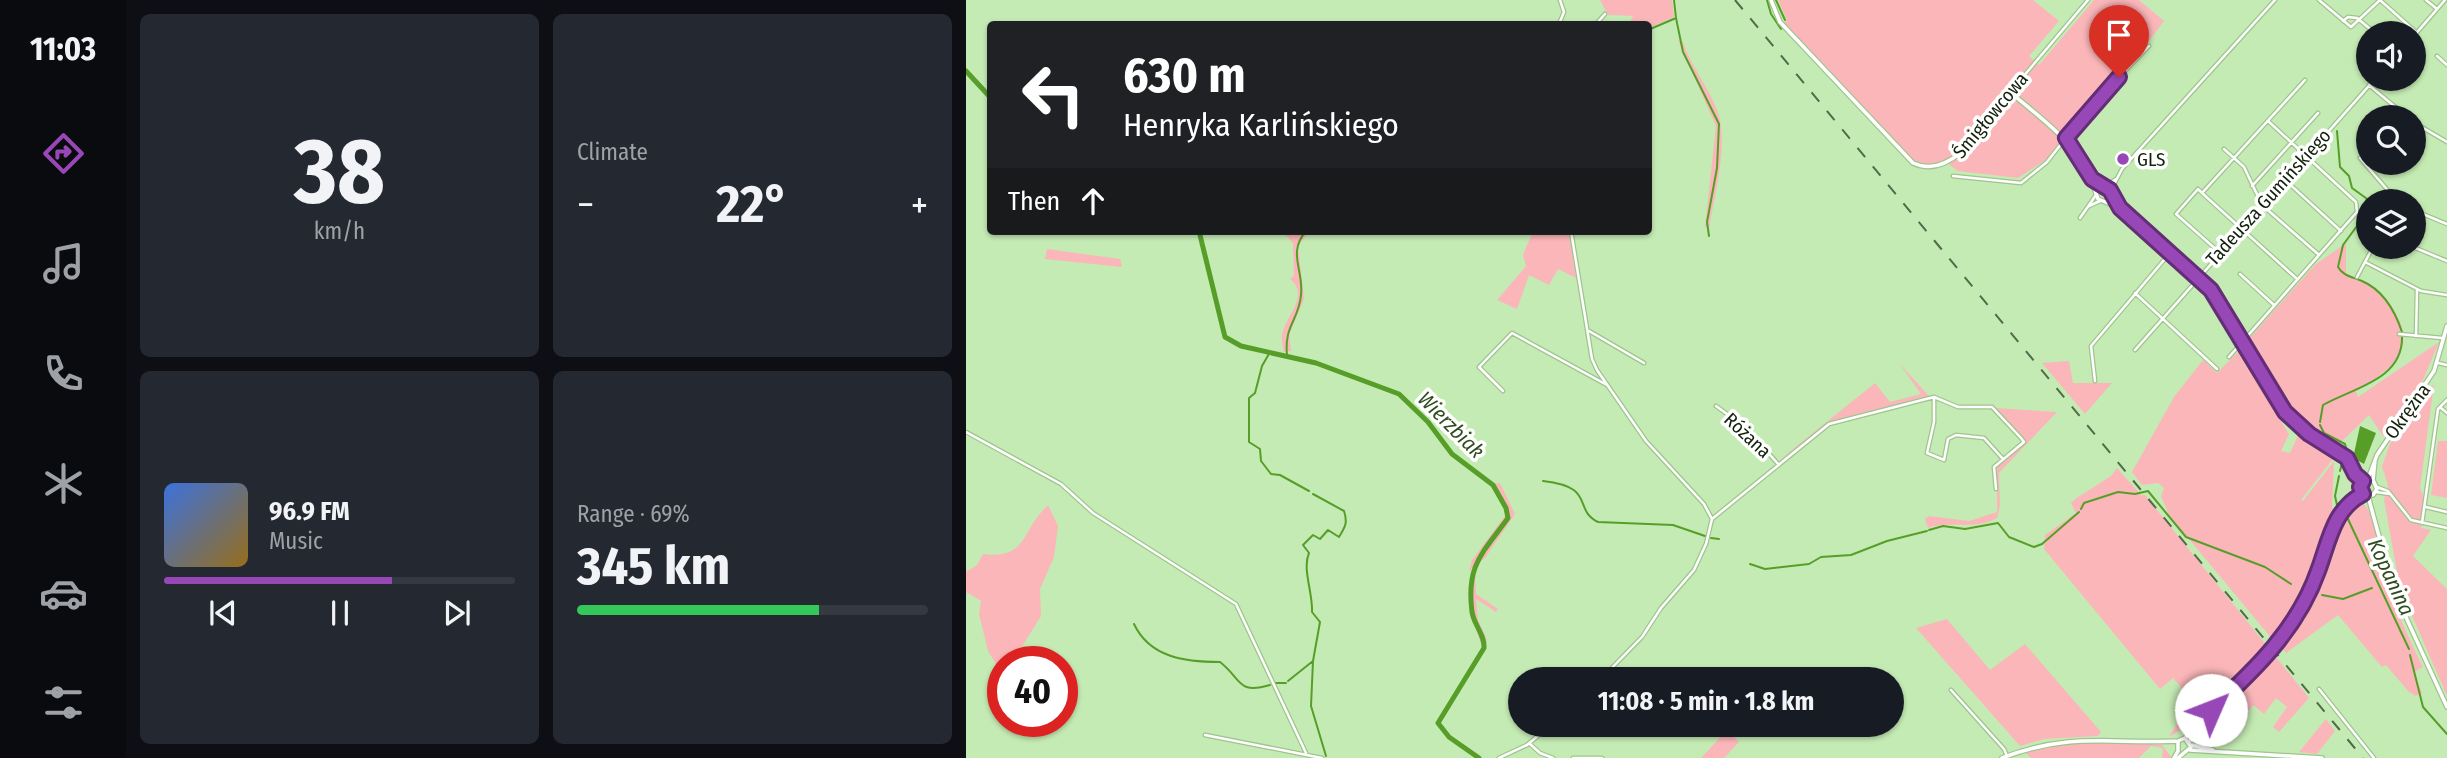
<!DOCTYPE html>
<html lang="en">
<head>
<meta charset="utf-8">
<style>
  :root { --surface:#171b24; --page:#242831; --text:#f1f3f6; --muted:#9ea1a6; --line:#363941; --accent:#9847b6 }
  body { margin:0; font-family:"Fira Sans Condensed",sans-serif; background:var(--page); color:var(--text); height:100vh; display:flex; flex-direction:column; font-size:26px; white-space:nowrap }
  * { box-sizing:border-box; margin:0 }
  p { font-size:23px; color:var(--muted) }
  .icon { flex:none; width:38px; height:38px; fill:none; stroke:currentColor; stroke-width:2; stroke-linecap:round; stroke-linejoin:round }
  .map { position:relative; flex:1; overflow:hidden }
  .side { display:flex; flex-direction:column; gap:14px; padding:14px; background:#0d0f14; width:840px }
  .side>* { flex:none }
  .banner { position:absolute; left:21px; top:21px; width:665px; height:214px; border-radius:7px; box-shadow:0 2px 5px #0004; background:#202124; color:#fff; overflow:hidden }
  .fabs { position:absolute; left:1390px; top:21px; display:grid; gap:14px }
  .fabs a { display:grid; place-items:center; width:70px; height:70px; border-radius:50%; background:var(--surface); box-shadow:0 2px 5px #0004; font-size:35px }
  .speed { position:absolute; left:21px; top:646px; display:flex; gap:14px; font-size:35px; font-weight:700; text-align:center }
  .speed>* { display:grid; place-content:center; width:91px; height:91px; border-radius:50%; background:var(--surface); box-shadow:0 2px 5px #0004; line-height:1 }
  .speed .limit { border:10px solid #d22; background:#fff; color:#111 }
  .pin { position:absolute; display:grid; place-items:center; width:60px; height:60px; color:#fff; margin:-72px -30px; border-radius:50% 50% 50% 0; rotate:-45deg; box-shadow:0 0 7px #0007 }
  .pin .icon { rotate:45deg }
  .me { position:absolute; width:77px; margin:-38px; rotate:46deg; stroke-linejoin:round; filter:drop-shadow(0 0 5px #0008) }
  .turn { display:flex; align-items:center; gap:24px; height:147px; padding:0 21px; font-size:32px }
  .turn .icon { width:91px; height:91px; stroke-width:2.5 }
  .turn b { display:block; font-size:49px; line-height:60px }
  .then { display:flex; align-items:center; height:66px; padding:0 21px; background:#0003; gap:14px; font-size:26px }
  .big { font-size:52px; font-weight:700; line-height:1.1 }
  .side .widget { flex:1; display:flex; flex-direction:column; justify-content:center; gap:10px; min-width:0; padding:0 24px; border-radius:10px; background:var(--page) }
  .side .dial { align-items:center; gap:0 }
  .dial b { font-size:91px; line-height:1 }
  .song { display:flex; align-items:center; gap:21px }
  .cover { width:84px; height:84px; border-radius:10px; background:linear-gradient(135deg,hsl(220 70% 55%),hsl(40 70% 35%)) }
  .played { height:7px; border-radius:4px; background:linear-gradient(90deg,var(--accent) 65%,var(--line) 65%) }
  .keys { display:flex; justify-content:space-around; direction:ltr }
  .heat { display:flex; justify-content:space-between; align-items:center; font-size:38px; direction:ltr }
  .charge { height:10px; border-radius:5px; background:linear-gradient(90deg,#34c759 69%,var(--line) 0) }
  .side .tiles { flex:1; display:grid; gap:14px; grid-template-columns:repeat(2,1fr) }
  .trip { position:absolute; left:542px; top:667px; width:396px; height:70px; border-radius:35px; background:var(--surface); box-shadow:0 2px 5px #0004; font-weight:700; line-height:70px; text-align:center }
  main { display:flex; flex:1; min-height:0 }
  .tabs { display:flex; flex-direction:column; width:126px; justify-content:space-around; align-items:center; background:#090b0e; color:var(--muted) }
  .tabs .icon { width:49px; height:49px }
  .tabs .current { color:var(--accent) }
  .tabs b { font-size:32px; color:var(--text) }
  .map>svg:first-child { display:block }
  .green { fill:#fbb6b9 }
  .water { fill:#579e29 }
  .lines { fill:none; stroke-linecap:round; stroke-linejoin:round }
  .stream { stroke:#579e29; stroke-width:2 }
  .river { stroke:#579e29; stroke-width:5 }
  .minor-casing { stroke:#9fc48d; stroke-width:5 }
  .tertiary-casing { stroke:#9fc48d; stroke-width:6 }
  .minor { stroke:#fff; stroke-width:2.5 }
  .tertiary { stroke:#fff; stroke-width:3.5 }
  .rail { stroke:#536a49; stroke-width:2; stroke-dasharray:12 12; stroke-linecap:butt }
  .tertiary-bridge-casing { stroke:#9fc48d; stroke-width:6; stroke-linecap:butt }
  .tertiary-bridge { stroke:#fff; stroke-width:3.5 }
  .route-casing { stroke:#632e76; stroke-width:18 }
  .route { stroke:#9847b6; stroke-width:12 }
  .poi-dot { fill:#9847b6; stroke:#fff; stroke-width:2.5 }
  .labels { text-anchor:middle; stroke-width:7; stroke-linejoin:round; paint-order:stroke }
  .street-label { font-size:19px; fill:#13210c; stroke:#fff }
  .poi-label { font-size:19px; fill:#13210c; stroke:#fff; text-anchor:start }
  .water-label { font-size:21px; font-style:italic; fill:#2f4c1f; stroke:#fff }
</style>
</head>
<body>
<main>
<nav class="tabs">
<b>11:03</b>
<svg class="icon current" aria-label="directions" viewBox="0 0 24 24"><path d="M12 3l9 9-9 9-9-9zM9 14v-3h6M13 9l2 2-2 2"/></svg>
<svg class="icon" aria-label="music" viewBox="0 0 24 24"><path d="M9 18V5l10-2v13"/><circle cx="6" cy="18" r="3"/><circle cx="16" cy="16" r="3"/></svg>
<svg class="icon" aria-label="phone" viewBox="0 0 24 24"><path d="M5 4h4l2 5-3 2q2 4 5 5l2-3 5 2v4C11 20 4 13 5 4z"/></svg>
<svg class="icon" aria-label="climate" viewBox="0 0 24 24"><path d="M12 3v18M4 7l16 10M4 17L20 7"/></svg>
<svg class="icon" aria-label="car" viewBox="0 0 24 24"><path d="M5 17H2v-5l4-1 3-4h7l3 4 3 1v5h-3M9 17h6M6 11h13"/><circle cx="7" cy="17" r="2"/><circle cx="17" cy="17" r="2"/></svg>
<svg class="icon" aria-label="filters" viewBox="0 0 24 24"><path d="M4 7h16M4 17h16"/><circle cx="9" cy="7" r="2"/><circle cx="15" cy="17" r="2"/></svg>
</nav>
<section class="side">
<div class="tiles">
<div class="widget dial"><b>38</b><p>km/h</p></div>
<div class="widget"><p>Climate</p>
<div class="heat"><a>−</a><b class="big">22°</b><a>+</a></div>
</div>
<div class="widget">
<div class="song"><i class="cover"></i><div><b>96.9 FM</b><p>Music</p></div></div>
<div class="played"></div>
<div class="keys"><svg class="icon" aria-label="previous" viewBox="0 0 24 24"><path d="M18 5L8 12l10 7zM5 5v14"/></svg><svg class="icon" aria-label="pause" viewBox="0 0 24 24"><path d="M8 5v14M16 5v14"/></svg><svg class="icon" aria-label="next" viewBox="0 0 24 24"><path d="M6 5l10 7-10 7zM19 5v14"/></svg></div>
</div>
<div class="widget"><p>Range · 69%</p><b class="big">345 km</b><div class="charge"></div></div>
</div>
</section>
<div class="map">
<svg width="1481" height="758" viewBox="0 0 1481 758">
  <rect width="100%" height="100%" fill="#c5ebb4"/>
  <!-- green -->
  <path class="green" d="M634,0H706L708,17L683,28L682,24H663L667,16L642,15Z
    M812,0H1067L1093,21L1063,56L1073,65L1128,0H1173L1198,21L1174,53L1127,98L1081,159L1052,178L992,171L980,162L965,166L945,159L818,23L821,20Z
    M712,40L717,42C725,68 749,95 754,120C760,154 749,194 743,228L739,227L750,126Z
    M316,231H344L332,246L338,299L323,335L325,351L318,352C317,347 315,340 316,335C319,316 345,296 324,279L328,275L327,243Z
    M567,231H603L610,278L592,269L583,285L563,275L551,309L531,300L560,266L557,255Z
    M1380,243V273C1388,280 1399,281 1408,288C1420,297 1428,308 1434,322C1448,357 1416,374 1390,391L1392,397L1473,342L1455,385L1417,436L1403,415L1372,445L1326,418L1280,342L1349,265Z
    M81,249L154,259L156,267L79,259Z
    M1272,352L1323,434L1315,451L1324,453L1333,433L1370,455L1335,500L1337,501L1368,461L1366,506L1368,514L1327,617L1307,640L1203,515L1195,496L1198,488L1192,483L1176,485L1166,472L1208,397L1237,360L1251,373Z
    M1103,361L1107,383H1146L1119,414L1076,363Z
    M933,363L963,396L866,421L812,461L909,383L924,402L955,394Z
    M1468,384L1454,488L1459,501L1455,528L1465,530L1447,556L1481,589V696L1434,588L1418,500L1422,486L1416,466L1424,444Z
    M1029,408L1091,412L1033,473L1034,506L1031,518C1008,531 985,520 962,528L959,519L963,516L1003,521L1031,512V467L1059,440Z
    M1472,441H1481V498L1465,495Z
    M1151,468L1176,496L1178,494L1343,698L1313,732L1307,727L1321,707L1310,698L1298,714L1287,705L1262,744L1254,729L1233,727L1227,722L1203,737L1214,719L1230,704L1207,678L1194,689L1078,549L1079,535L1110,513L1105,503L1109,499L1145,476Z
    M534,483L549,514L519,558L503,571L506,560L541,513L528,484Z
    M1396,502C1416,522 1414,565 1424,591C1433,617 1445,643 1457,667L1448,672L1456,693L1450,696L1443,692L1420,665L1416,667L1372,615L1320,653L1316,648C1334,622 1350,597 1362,568C1375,537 1368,525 1396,502Z
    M82,505L92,526L88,557L74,589L75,616L47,661L37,662V675L22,651L13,614L15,601L0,592V572L11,565L17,554C62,560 54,531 82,505Z
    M509,573L510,594L532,609L530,612L510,599L512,620L521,640L516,646L503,610L504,578Z
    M981,619L1024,670L1059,644L1135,732L1132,736L1078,739L1054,746L950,628Z
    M1360,719L1369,731L1351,754L1333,752Z
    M761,730L773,742L758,758H735Z
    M1154,741L1196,745L1206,758H1196L1197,748L1185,746L1173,758H1065L1059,752L1088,745Z"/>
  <!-- water -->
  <path class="water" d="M1394,426L1410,433L1398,464L1387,458Z"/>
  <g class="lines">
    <!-- stream -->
    <path class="stream" d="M801,0L805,14L815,29
      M810,0L819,20
      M710,18L717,52L753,124L751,168L741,222L743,236
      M682,30L710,18L708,0
      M1371,131L1374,167L1383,176L1386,188L1404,201
      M1402,218L1391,226L1377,245L1372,267C1377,276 1387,277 1396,281C1417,290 1429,311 1436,332
      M304,352L296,366L289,393L283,398V442L294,449L295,461L305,474L314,475L343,491
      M321,355C318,325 333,320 335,295C338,270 321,253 340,231
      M1354,422L1357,405C1386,388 1437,380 1436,337
      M1354,425L1358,433L1379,444L1381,451
      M1374,471L1376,463
      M577,481C631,487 606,509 632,522L707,525L739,536
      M1371,505L1369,496L1373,476
      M1115,509L1118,503L1152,492L1169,494L1182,491L1220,537L1299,567L1325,584
      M1381,517L1443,649
      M963,530L977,526L999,529L1032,523L1043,537L1068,547L1076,544L1113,512
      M745,538L753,539
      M784,564L799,569L843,564L855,557L885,555L921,541L961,531
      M1356,595L1377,599L1406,588
      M168,624C184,658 220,662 254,662C276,679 271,695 304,685
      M1444,655L1457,707L1481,734
      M347,661L354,622L346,612C347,593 336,569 343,553L337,545L347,535L354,539L362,530L373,537C379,527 382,523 378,511L347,494
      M322,681L347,661L345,706L360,756
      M309,683H320"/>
    <!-- river -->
    <path class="river" d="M0,71L24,97
      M233,231L259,337L275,346L350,363L433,394L462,422L486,454L527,485L540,508L542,518C516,554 500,565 506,612C508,625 519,635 518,648L472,723L483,737L513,758"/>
    <defs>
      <path id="minor" d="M1353,0L1385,27L1414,0
        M1414,0L1451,33
        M1460,0L1471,9
        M1377,21L1382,17L1391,18L1409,33
        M593,24L598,12L594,0
        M630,24L639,14
        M1447,37L1479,0
        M1471,56L1481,65
        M1403,85L1441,117
        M1045,91L1122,0
        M1447,122L1481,142
        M1258,149L1278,167L1296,205L1352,254
        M1394,158L1431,201
        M987,176L1055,183L1081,162L1125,106L1183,46
        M1318,179L1375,231
        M1286,186L1352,113
        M1139,187L1150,179
        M1145,190L1156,169L1309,0
        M1236,193L1330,278
        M1123,206L1134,201
        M1447,210L1481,224
        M1114,218L1130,195
        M605,231L626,359L631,370L680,441L738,504L746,519L740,544L728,570L695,608L676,637L635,679
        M1447,247L1481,261
        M1253,252L1210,214L1232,189L1236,193L1339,80
        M1399,262L1455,291L1481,295
        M1274,274L1308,305
        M1391,277L1407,247
        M1169,293L1251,369
        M623,331L678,363
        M1433,334L1476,338
        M1450,336L1451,290
        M1169,350L1409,79
        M1263,357L1391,212L1390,202L1302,121
        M1472,363L1481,365
        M1129,381L1125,346L1204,253
        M537,391L513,367L546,333L641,385
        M968,397L992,407H1026L1055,438L1058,442L1028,467L1030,489
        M968,397V422L961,453L978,460L982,439L990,435L1018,438L1037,459
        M750,406L779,427L813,465
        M1475,408L1481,413
        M0,432L95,484L127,513L270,604L340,753
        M1411,487L1422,491L1445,520L1481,528
        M1410,492L1424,494
        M1460,507L1481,512
        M746,519L863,424L968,397
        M1456,523L1472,409L1481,400
        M1353,689L1408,758
        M985,690L1038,749L1041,756
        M239,735L356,758
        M564,744L574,753L587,758
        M533,758L561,745L586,724
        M607,758H636"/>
      <path id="tertiary" d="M805,0L814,22L947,163C988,182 1022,120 1044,92C1085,127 1116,145 1132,199L1154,208
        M1126,179L1144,190L1145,197L1141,201
        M1145,197L1245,290L1319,412L1344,434L1381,458L1394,485
        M1402,479L1411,455L1468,371L1481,326
        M1407,480L1395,483L1394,490L1399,495H1407L1411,489L1407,480L1409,460
        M1402,496L1428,591L1481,707
        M1312,641L1336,610L1374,513L1394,490
        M1224,741L1231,727
        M1226,745L1247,750
        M1224,750L1356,758
        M1212,751V741L1219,738L1301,653
        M1036,758C1103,732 1144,744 1212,741
        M1208,758L1212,751
        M1212,758L1225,747L1219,738"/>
    </defs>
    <!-- minor casing -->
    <use href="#minor" class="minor-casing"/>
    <!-- tertiary casing -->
    <use href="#tertiary" class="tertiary-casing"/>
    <!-- minor -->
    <use href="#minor" class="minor"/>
    <!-- tertiary -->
    <use href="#tertiary" class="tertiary"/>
    <!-- rail -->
    <path class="rail" d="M769,0L1397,758"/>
    <defs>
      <path id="tertiary-bridge" d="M1301,653L1312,641"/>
    </defs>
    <!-- tertiary-bridge casing -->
    <use href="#tertiary-bridge" class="tertiary-bridge-casing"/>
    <!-- tertiary-bridge -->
    <use href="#tertiary-bridge" class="tertiary-bridge"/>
  </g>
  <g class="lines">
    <defs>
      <path id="route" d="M1153,77L1100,138L1126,179L1144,190L1154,208L1245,290L1319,412L1343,434L1381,458L1389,474L1397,481L1394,487L1397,494C1367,509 1363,542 1352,571C1332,628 1290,669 1245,710"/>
    </defs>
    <!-- route casing -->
    <use href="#route" class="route-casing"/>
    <!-- route -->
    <use href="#route" class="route"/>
  </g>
  <!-- markers -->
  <circle class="poi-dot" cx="1157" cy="159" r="7"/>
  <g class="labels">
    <!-- street labels -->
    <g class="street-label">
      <text transform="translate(1024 115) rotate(-50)" y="7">Śmigłowcowa</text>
      <text transform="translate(1302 197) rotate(-48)" y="7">Tadeusza Gumińskiego</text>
      <text transform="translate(1441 411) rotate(-54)" y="7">Okrężna</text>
      <text transform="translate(782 435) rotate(43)" y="7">Różana</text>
    </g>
    <!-- poi labels -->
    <g class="poi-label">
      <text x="1171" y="166">GLS</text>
    </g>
    <!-- water labels -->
    <g class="water-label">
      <text transform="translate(485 425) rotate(45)" y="7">Wierzbiak</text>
      <text transform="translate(1425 577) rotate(65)" y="7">Kopanina</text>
    </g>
  </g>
</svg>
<div class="fabs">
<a><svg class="icon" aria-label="sound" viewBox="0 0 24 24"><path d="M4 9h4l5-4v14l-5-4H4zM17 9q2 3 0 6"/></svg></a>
<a><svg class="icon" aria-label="search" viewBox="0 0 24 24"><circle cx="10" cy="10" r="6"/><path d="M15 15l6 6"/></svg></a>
<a><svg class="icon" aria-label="layers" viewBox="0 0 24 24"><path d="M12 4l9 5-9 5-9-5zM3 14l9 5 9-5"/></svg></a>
</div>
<div class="speed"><div class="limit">40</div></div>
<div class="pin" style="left:1153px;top:77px;background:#d93025"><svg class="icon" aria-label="arrive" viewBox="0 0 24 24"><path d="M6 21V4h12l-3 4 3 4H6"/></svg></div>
<svg class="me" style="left:1245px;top:710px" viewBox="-20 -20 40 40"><circle r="19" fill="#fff"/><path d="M0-13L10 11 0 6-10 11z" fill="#9847b6"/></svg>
<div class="trip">11:08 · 5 min · 1.8 km</div>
<div class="banner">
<div class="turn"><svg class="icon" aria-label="left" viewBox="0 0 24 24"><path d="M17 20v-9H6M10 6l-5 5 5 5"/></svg><div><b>630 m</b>Henryka Karlińskiego</div></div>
<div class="then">Then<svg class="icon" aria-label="ahead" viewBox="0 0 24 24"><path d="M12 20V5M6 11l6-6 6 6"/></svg></div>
</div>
</div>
</main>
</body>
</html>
